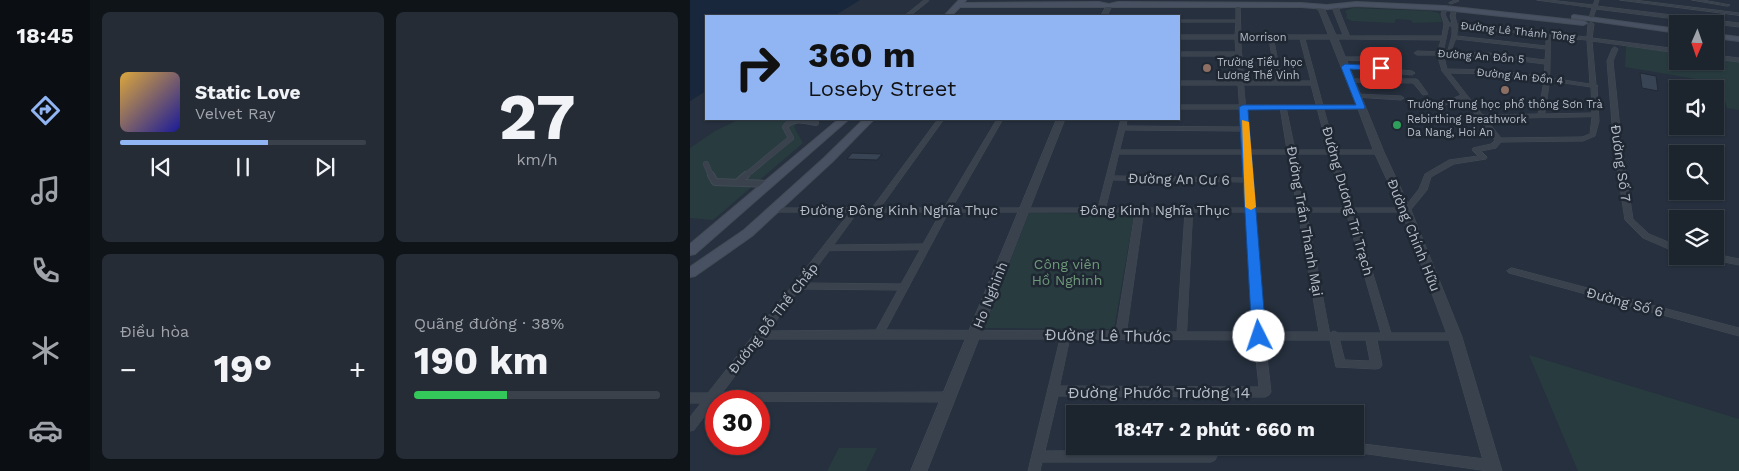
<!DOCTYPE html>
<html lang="vi">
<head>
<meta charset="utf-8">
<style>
  :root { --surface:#1c242e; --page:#252c36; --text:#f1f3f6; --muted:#a0a4aa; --line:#3a414a; --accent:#91b5f3 }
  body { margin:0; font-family:"Work Sans",sans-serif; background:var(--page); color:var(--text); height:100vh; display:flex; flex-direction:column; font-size:19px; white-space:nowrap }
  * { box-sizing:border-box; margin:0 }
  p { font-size:16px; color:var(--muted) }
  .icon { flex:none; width:28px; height:28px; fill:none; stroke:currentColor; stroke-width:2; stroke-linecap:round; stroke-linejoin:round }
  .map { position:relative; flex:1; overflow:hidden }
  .drawer { display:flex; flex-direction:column; gap:12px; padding:12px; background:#0f1419; width:600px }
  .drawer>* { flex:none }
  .guide { position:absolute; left:15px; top:15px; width:475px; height:105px; border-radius:0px; box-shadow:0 1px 4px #0004,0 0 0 1px var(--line); background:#91b5f3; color:#111; overflow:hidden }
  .needle { width:32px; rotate:182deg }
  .tools { position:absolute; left:979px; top:15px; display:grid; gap:10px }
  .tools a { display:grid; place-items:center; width:55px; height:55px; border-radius:0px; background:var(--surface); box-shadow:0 1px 4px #0004,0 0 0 1px var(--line); font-size:25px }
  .speed { position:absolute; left:15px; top:390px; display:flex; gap:10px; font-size:25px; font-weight:700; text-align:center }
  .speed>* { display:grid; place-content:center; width:65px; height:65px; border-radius:50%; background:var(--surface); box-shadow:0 1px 4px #0004,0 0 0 1px var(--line); line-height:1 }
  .speed .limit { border:8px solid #d22; background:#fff; color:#111 }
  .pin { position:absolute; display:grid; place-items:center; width:42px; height:42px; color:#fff; margin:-21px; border-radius:10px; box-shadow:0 2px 8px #0006 }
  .me { position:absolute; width:55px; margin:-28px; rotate:356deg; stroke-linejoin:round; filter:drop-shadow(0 0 4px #0008) }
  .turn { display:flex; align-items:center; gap:18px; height:105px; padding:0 20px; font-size:22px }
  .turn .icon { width:65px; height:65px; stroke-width:2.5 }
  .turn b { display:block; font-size:35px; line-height:42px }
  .big { font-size:38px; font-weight:700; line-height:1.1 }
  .drawer .widget { flex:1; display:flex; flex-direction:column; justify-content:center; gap:8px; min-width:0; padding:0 18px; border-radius:8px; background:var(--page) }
  .drawer .dial { align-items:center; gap:0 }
  .dial b { font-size:65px; line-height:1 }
  .song { display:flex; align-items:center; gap:15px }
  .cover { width:60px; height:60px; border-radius:8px; background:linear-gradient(135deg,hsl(40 70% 55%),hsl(240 70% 35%)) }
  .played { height:5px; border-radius:2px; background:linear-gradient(90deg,var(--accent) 60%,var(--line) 60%) }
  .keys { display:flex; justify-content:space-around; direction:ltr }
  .heat { display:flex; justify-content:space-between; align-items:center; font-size:28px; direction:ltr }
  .charge { height:8px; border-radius:4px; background:linear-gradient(90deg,#34c759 38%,var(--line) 0) }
  .drawer .tiles { flex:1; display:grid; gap:12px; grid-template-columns:repeat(2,1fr) }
  .trip { position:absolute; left:376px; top:405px; width:298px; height:50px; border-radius:0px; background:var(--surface); box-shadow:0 1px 4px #0004,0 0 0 1px var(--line); font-weight:700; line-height:50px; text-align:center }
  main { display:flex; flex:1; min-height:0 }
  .tabs { display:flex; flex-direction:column; width:90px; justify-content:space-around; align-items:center; background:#0b0e12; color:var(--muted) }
  .tabs .icon { width:35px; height:35px }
  .tabs .current { color:var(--accent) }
  .tabs b { font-size:22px; color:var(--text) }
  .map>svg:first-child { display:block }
  .green { fill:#283c3f }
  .water { fill:#19273c }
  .building { fill:#384454; stroke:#212935 }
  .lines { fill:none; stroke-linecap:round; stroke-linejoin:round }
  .pedestrian-far2-casing { stroke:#434b57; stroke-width:4.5 }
  .pedestrian-far1-casing { stroke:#434b57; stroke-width:6 }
  .pedestrian-casing { stroke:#434b57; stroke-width:8 }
  .minor-casing { stroke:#434b57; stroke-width:1 }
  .tertiary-casing { stroke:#434b57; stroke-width:1 }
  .secondary-casing { stroke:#434b57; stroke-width:2 }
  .pedestrian-far2 { stroke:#3a424e; stroke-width:4 }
  .pedestrian-far1 { stroke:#3a424e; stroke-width:5 }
  .pedestrian { stroke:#3a424e; stroke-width:6 }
  .minor { fill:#3a424e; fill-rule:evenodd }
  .tertiary { fill:#3a424e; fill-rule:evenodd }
  .secondary { fill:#485161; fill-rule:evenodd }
  .route { fill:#1a73e8; stroke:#114b97 }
  .slow { fill:#f59e0b }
  .education-dot { fill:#8d6e63; stroke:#1f2733; stroke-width:2 }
  .leisure-dot { fill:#2e9e5b; stroke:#1f2733; stroke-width:2 }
  .labels { text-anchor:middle; stroke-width:5; stroke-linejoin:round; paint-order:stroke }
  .far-street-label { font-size:11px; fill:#b6bdc9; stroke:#1f2733 }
  .far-poi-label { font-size:11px; fill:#b6bdc9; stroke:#1f2733; text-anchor:start }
  .street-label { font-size:14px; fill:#b6bdc9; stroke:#1f2733 }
  .park-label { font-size:14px; fill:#6e9979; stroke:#1f2733 }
  .near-street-label { font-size:16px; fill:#b6bdc9; stroke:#1f2733 }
</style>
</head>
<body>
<main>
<nav class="tabs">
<b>18:45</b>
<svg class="icon current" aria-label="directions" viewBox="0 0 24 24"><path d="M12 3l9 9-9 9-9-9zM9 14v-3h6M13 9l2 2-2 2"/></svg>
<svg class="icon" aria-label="music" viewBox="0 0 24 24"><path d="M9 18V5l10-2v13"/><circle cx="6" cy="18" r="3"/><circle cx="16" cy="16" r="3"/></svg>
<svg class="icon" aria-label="phone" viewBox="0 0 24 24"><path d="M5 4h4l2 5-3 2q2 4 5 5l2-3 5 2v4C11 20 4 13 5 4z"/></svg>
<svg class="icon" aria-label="climate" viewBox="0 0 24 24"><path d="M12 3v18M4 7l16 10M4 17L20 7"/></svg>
<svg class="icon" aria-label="car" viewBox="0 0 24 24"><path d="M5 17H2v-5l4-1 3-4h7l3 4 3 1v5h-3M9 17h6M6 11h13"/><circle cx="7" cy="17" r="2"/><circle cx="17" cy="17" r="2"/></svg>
</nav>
<section class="drawer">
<div class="tiles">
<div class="widget">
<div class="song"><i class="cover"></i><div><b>Static Love</b><p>Velvet Ray</p></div></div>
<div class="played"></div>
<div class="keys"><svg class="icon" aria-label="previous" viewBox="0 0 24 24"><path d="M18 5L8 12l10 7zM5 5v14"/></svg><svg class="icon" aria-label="pause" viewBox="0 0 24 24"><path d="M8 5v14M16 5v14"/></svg><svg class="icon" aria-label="next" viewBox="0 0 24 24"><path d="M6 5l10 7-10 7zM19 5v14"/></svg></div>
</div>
<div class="widget dial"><b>27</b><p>km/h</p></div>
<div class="widget"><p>Điều hòa</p>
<div class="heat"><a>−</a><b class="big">19°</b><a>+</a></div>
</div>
<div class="widget"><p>Quãng đường · 38%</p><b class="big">190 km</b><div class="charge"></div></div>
</div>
</section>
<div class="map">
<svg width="1049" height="471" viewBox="0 0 1049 471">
  <rect width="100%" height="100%" fill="#26303e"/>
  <!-- green -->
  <path class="green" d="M663,8L740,11L749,13L752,22L723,23L721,20L706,19L704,23L662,21L656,18L657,15L655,11Z
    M936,46L987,53L988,61H1025V59L1049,62V110L1037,108L1030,83L935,67Z
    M50,119H111L104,127L113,143L23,220L0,218V148L25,131Z
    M339,213L444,214L424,329L294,328Z
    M839,355L1049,419V471H888Z
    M149,448H187L176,471H137Z"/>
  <!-- water -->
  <path class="water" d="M0,0H170L144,16H16V91L0,101Z"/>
  <!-- building -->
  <path class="building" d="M950,73L966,76L968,91L952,88Z
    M162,153L192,154L187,160L157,159Z"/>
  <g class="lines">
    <defs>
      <path id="pedestrian-far2" d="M217,16L237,0"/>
      <path id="pedestrian-far1" d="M16,164L21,176
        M55,176L101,138L95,127C103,117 115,121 126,123"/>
      <path id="pedestrian" d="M21,175L25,182L78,184
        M48,182L56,175"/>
      <path id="minor" d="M765,0L769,1L761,4L759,3Z
        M847,0H860L903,5L905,0H909L907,6L1049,23V27L906,9L903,18L901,19L899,18L902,8Z
        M930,0H944L1049,13V15Z
        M1002,0H1013L1040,5L1038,6Z
        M548,4L550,5L551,35H644L647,37L644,39H615L645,150H689L693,152L689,154H646L663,208H714L729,189L735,174L759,160L788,156L782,150L783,148L801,144L805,140L773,99L755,105L752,103L771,95L752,71L748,57L749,55H727L724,53L727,51L750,52L748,50L751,40L657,39L655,38V36H752L754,24L751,14L754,7H756L758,8L755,14L759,23H762L760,16L762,10L764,9L766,10L765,16L767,24L897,37L898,24L901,22L904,24L902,38L988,49V53L902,41L906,85L908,86L907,87L909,121L905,136L893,141L811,142L806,148L791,151L797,157L796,159L764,164L741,177L737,190L719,212H664L701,333H765L769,334L770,337L769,340H687L692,365L690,368L686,369L646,367L640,340H575L581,392L579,395L575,397L368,396L355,451L521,450L525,452L527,456L525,460L521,462H352L350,471H338L370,339H73L32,393L259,392L263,394L265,397L263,400L259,402L26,401L4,430L0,431V417L11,403H0V393H18L160,212H79L78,210L79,208H182L248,119H254L190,208H254L307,119H313L262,208H408L431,119H437L436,126L551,127L548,85H489V81H548L547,56H489V52H546L545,39H489V35H545L546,22H489V20H546V5ZM759,26H762V35L758,50H754ZM768,27L856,36V46L767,36ZM861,37L897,40L900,84L860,78ZM551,39H579L586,81H554ZM584,39H610L621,81H592ZM766,39L856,49L855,60L798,53L761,52ZM755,55L798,57L855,64L854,77L805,70L757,69L754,57ZM760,73L805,74L854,81L848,114L793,115ZM860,81L901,87L902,113L855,114ZM554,85H621L638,150H605L596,107L593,105L590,107L597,150H560ZM902,117L900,134L892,137L811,138L796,119ZM435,130L551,131L552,150H430ZM429,154H553L554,178L424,176ZM560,154H598L607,208H564ZM605,154H639L654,208H616ZM423,180L554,182L556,208H416ZM168,212H251L233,244L144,245ZM259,212H445L426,331L196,330ZM454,212H495L487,332L437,331ZM503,212H556L563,332H497ZM564,212H608L629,332H574ZM617,212H656L691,333H648L644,331L640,333ZM230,250L211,284L115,283L139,251ZM110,289L208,290L186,330L79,331ZM380,339L564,340L569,387L370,386ZM650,340H676L680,361L655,360Z
        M925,47L928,49L923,61L932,148L943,219L959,234L988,246V253L953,238L935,220L924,148L917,61L922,49Z
        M1025,55L1049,58V62L1025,59Z
        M652,57H686L689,59L686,61L650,60V58Z
        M655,65L722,71L725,73L722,75L653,68V66Z
        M661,79H726L728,80L738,94L733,95L723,83L659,82V80Z
        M667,94L711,96L714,98L711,100L665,97V95Z
        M1025,254L1049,259V265L1019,259L1015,256H1025Z
        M822,268L1049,328V336L819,273L817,271Z
        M665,443L803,460L808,462L809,466L808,470L798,471L678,454L633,451L629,450L627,446H665Z"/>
      <path id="tertiary" d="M647,4L650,6L649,10L660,37L657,39H648L694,152L721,210L772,337L812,471H796L758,337L711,210L684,152L668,109H489V105H666L629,11L623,6L626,4L635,10L646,35H653L643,10L645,5Z
        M417,5L422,6L417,16H411Z
        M367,119H375L237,471H221Z"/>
      <path id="secondary" d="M269,0H276L274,3L409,2L419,4L428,2L611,3L637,5L666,2L755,6L893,21L897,23L893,25L755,10L666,6L637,9L611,7H270L261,16H254Z
        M884,15L988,29V33L882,18V16Z
        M1025,34L1049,37V41L1025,38Z
        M149,119H159L5,254L0,255V244Z
        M174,119H184L142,162L62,236L5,276L0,277V267L54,230L134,158Z"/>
    </defs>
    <!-- pedestrian-far2 casing -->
    <use href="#pedestrian-far2" class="pedestrian-far2-casing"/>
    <!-- pedestrian-far1 casing -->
    <use href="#pedestrian-far1" class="pedestrian-far1-casing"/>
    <!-- pedestrian casing -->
    <use href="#pedestrian" class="pedestrian-casing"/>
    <!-- minor casing -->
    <use href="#minor" class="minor-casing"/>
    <!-- tertiary casing -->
    <use href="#tertiary" class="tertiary-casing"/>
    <!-- secondary casing -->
    <use href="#secondary" class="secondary-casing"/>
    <!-- pedestrian-far2 -->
    <use href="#pedestrian-far2" class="pedestrian-far2"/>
    <!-- pedestrian-far1 -->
    <use href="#pedestrian-far1" class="pedestrian-far1"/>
    <!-- pedestrian -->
    <use href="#pedestrian" class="pedestrian"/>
    <!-- minor -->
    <use href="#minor" class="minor"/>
    <!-- tertiary -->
    <use href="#tertiary" class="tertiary"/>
    <!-- secondary -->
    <use href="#secondary" class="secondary"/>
  </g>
  <!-- route -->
  <path class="route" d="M655,64L691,66L695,68L691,71L660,69L675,107L674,109L558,110L576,336L574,339H564L562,336L549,107L553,105H666L651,67Z"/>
  <!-- slow -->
  <path class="slow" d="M552,120L559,122L566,207L561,210L555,207Z"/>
  <!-- markers -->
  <g class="education-dot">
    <circle cx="517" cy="68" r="5"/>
    <circle cx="815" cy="90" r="5"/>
  </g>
  <circle class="leisure-dot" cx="707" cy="125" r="5"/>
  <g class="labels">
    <!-- far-street labels -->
    <g class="far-street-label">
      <text transform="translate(828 31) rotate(6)" y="4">Đường Lê Thánh Tông</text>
      <text x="573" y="41">Morrison</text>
      <text transform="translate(791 56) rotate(4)" y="4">Đường An Đồn 5</text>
      <text transform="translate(830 76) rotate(6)" y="4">Đường An Đồn 4</text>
    </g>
    <!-- far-poi labels -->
    <g class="far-poi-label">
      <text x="527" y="66">Trường Tiểu học<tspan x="527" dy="13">Lương Thế Vinh</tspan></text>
      <text x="815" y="108" text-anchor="middle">Trường Trung học phổ thông Sơn Trà</text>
      <text x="717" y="123">Rebirthing Breathwork<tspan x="717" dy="13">Da Nang, Hoi An</tspan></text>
    </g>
    <!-- street labels -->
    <g class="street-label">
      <text transform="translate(931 163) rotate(82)" y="5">Đường Số 7</text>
      <text transform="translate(489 179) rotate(1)" y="5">Đường An Cư 6</text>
      <text transform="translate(658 201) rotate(74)" y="5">Đường Dương Trí Trạch</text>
      <text x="209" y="215">Đường Đông Kinh Nghĩa Thục</text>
      <text x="465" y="215">Đông Kinh Nghĩa Thục</text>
      <text transform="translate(615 221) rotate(80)" y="5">Đường Trần Thanh Mại</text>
      <text transform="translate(724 235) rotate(68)" y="5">Đường Chính Hữu</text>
      <text transform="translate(300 295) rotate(-68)" y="5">Ho Nghinh</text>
      <text transform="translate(935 302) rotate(15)" y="5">Đường Số 6</text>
      <text transform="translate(83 318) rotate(-52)" y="5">Đường Đỗ Thế Chấp</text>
    </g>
    <!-- park labels -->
    <g class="park-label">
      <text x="377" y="269">Công viên<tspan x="377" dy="16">Hồ Nghinh</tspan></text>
    </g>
    <!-- near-street labels -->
    <g class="near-street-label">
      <text transform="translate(418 335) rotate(1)" y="6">Đường Lê Thước</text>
      <text x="469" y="398">Đường Phước Trường 14</text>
    </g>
  </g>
</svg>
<div class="tools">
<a><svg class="needle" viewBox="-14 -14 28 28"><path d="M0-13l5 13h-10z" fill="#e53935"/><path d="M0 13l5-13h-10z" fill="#a0a4aa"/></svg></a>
<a><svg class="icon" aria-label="sound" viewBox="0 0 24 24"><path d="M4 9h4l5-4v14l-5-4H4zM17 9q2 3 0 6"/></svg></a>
<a><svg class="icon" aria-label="search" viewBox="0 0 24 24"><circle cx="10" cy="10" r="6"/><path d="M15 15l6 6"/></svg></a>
<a><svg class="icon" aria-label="layers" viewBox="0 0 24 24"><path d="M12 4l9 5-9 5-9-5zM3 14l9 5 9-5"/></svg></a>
</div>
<div class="speed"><div class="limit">30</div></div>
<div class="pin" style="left:691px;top:68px;background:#d93025"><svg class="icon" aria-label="arrive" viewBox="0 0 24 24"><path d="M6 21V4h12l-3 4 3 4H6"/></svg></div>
<svg class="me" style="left:569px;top:336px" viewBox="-20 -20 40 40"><circle r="19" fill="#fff"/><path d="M0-13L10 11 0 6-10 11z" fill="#1a73e8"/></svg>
<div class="trip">18:47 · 2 phút · 660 m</div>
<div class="guide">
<div class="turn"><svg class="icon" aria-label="right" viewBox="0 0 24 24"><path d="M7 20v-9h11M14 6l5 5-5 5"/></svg><div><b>360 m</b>Loseby Street</div></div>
</div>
</div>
</main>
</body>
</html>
